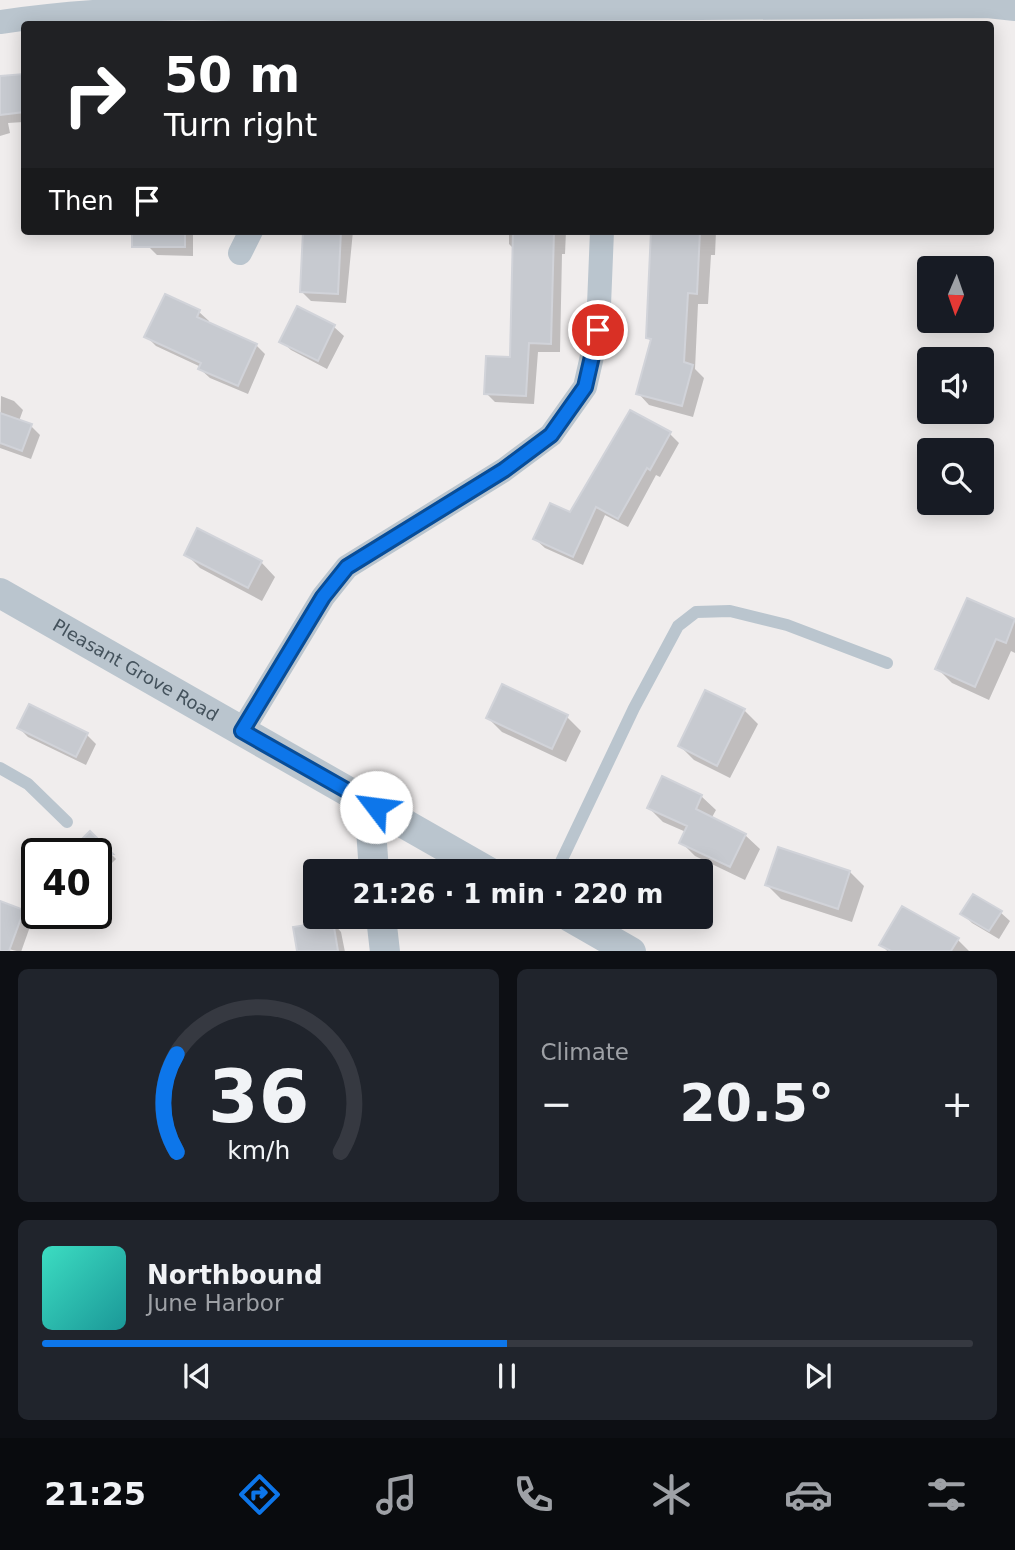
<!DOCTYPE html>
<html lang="en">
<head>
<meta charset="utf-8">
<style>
  :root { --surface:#171b24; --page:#20242c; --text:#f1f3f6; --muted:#9ea1a6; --line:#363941; --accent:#0d76ea }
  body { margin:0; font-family:"DejaVu Sans",sans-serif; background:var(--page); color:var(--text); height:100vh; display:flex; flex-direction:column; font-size:26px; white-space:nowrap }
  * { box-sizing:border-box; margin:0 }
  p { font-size:23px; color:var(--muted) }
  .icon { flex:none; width:38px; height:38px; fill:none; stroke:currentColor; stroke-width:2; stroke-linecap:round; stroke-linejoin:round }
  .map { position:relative; height:951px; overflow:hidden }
  .drawer { display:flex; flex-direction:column; gap:18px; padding:18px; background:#0d0f14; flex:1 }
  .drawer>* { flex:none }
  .hud { position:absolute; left:21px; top:21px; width:973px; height:214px; border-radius:7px; box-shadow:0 4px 18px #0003; background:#202124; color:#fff; overflow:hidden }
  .needle { width:46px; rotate:182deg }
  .controls { position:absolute; left:917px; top:256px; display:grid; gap:14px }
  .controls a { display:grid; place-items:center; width:77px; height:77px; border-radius:7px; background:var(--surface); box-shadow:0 4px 18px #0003; font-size:35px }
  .speed { position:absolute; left:21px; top:838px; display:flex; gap:14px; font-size:35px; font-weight:700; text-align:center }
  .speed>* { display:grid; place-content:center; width:91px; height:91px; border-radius:50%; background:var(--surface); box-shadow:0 4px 18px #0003; line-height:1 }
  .speed .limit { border:4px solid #111; border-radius:10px; background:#fff; color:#111 }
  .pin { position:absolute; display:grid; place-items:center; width:60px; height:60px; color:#fff; margin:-30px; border:4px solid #fff; border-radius:50%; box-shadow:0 2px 7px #0007 }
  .me { position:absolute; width:77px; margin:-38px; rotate:300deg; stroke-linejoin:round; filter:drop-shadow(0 0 5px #0008) }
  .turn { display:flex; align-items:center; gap:24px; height:147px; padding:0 28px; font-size:32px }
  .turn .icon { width:91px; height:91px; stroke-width:2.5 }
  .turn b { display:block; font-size:49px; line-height:60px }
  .then { display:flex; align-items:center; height:66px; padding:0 28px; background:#0003; gap:14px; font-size:26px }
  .big { font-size:52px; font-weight:800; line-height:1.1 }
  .drawer .tile { flex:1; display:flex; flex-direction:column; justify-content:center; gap:10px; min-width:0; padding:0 24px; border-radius:10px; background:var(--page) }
  .drawer .dial { align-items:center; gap:0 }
  .dial svg { height:182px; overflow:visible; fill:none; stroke:var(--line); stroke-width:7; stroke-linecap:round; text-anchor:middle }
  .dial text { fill:var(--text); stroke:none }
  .song { display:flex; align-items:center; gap:21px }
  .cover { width:84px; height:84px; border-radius:10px; background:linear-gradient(135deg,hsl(170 70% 55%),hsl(180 70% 35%)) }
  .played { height:7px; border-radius:4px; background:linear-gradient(90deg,var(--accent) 50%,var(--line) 50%) }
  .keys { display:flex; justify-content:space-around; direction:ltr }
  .heat { display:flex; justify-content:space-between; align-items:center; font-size:38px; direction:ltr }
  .drawer .tiles { flex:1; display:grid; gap:18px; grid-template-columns:1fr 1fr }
  .tile:last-child { grid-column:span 2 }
  .trip { position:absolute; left:303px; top:859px; width:410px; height:70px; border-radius:7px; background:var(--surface); box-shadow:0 4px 18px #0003; font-weight:800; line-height:70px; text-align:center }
  .tabs { display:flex; height:112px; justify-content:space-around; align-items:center; background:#090b0e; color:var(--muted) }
  .tabs .icon { width:49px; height:49px }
  .tabs .selected { color:var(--accent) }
  .tabs b { font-size:32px; color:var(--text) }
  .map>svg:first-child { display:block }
  .shadow { fill:#0003 }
  .building { fill:#c7cad0; stroke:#d1d3d9; stroke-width:2 }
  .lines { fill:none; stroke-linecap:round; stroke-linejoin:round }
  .service { stroke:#bac5ce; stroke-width:12 }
  .minor { stroke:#bac5ce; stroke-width:24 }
  .tertiary { stroke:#bac5ce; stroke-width:30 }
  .route-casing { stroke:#084d98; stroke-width:18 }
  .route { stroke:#0d76ea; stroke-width:12 }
  .labels { text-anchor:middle; stroke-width:5; stroke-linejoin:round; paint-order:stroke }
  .street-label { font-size:18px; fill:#44525c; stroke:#fff }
</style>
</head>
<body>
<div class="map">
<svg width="1015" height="952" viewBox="0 0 1015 952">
  <rect width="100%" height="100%" fill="#f0eded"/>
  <!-- shadow -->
  <path class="shadow" d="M24,76V122L8,123L10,133L0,136V85L15,77Z
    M148,231H193V256L157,255L148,246Z
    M304,231H353L346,303L311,301L302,292Z
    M509,231H566L565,254H562L560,352H538L534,404L495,402L486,393L512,359L514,249L509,244Z
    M652,231H716L715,255H711L708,304H698L695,369L704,378L693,417L649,405L638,393L652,342L648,338Z
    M165,296L199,312L209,321L207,324L256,345L265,354L248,394L210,378L200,369L201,367L156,346L147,337Z
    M298,308L334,327L344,336L327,369L291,350L281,341Z
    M1,396L14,401L23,410L19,421L31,426L40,435L31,459L0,448Z
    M670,434L679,443L660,477L656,475L628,527L605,515L583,565L545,548L535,539L570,514Z
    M186,554L261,562L275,577L262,601L200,568Z
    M968,601L1015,621V653L1011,651L989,700L952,683L938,669Z
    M744,710L758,724L730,778L694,760L680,746Z
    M567,717L581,731L566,762L502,732L488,718Z
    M19,728L87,735L96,744L86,765L28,737Z
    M701,796L716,810L711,819L745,835L760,849L745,880L695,856L681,842L686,832L663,822L649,808Z
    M90,833L116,859L96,879V854H69Z
    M850,872L864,886L852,922L781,899L767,885Z
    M0,903L23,911L32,921L21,952L0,947Z
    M902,908L958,940L970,952H888L881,944Z
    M1000,912L1010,921L999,939L972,923L963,914Z
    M332,922L341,932L345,952H298L295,929Z"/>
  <!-- building -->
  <path class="building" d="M24,74V112L0,115V76Z
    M132,231H185V247H132Z
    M303,231H341L338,294L300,292Z
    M513,231H554L551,344L529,343L526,396L484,394L486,356L510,357Z
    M651,231H700L697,294L688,293L684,362L693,365L682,406L636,394L651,339L646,338Z
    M165,294L200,310L197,317L257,344L238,386L198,369L201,363L144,337Z
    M297,306L335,325L318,361L279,342Z
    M630,410L671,432L650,470L647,468L618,519L596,507L573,557L533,539L550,503L570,512Z
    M0,413L32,424L22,451L0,443Z
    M197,528L262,561L248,588L184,555Z
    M967,598L1015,619L1006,643L996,639L975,687L935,669Z
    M502,684L568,715L552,749L486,718Z
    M705,690L745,709L717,766L678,746Z
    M29,704L88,733L76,757L17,728Z
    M662,776L702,795L696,809L746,834L730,867L679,843L687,826L647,808Z
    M90,831L113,854H67Z
    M778,847L850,871L838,909L765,885Z
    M973,894L1002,911L989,931L960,914Z
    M0,901L24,910L9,951H0Z
    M902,906L959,938L951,951H891L879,945Z
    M333,921L338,951H297L293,927Z"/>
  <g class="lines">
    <!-- service -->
    <path class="service" d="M0,768L28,784L67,822
      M556,872L634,708L678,626L696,612L730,611L787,625L887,663"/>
    <!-- minor -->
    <path class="minor" d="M0,22C76,11 154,7 231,9C252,9 274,11 295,11L987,6L1015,9
      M240,253L251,231
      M242,731L323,597L347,567L504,470L551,435L585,387L598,330L602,231"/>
    <!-- tertiary -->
    <g class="tertiary">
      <path id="s1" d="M0,593L489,872"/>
      <path d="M374,872L371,829L376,807"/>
      <path d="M381,917L385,952"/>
      <path d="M570,917L631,952"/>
    </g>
  </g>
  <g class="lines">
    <defs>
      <path id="route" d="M376,807L242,731L323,597L347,567L504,470L551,435L585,387L598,330"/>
    </defs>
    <!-- route casing -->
    <use href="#route" class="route-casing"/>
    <!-- route -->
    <use href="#route" class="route"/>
  </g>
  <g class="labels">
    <!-- street labels -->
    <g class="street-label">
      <text dy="6" stroke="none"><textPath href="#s1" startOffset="156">Pleasant Grove Road</textPath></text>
    </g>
  </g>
</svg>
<div class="controls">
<a><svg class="needle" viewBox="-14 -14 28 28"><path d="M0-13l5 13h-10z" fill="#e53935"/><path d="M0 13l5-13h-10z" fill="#9ea1a6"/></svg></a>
<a><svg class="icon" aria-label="sound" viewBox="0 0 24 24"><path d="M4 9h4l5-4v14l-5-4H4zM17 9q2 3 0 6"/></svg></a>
<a><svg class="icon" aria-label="search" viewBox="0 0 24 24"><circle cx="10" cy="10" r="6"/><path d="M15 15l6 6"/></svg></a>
</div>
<div class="speed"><div class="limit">40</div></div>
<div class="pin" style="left:598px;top:330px;background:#d93025"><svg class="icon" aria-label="arrive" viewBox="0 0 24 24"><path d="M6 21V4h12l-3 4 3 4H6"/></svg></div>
<svg class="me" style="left:376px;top:807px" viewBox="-20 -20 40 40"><circle r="19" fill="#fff"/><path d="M0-13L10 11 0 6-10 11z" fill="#0d76ea"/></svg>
<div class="trip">21:26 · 1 min · 220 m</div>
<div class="hud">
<div class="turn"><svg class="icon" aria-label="right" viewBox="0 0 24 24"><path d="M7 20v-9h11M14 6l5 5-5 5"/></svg><div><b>50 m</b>Turn right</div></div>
<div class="then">Then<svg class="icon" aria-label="arrive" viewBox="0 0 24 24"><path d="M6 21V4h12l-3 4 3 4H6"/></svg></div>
</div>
</div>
<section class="drawer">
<div class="tiles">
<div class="tile dial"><svg viewBox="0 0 100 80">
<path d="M14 69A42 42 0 1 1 86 69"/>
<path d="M14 69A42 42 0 0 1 14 26" stroke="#0d76ea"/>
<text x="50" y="56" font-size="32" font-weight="700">36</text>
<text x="50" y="72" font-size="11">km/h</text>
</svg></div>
<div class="tile"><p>Climate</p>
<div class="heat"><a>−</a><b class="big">20.5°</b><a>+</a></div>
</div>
<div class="tile">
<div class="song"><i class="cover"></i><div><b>Northbound</b><p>June Harbor</p></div></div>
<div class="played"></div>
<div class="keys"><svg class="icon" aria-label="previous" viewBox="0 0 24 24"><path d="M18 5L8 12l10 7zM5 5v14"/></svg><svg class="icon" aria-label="pause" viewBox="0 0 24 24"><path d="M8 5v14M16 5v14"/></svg><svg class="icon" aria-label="next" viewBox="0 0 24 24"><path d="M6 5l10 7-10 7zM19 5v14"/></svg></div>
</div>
</div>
</section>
<nav class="tabs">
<b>21:25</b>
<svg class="icon selected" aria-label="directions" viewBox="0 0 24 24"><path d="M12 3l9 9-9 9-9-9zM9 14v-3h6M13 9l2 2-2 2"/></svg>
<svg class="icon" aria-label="music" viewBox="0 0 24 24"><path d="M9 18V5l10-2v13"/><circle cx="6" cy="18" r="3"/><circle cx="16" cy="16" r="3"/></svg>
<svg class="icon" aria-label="phone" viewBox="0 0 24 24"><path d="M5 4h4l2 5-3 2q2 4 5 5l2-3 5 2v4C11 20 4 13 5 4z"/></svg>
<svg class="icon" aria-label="climate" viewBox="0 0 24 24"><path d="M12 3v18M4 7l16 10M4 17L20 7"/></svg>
<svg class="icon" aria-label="car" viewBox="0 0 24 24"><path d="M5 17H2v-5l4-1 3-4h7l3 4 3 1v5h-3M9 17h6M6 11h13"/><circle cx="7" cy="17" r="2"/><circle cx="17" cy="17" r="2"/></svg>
<svg class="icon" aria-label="filters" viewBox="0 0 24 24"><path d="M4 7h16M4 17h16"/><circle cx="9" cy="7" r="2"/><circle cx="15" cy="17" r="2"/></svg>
</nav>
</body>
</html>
